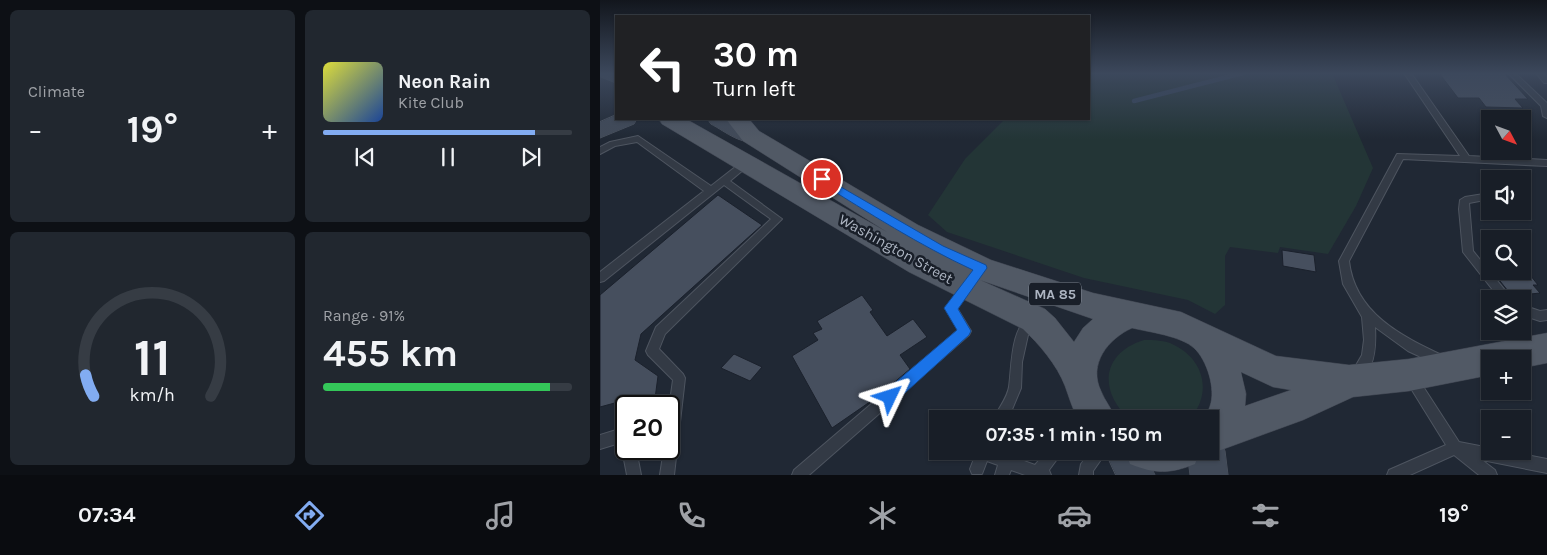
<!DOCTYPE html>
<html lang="en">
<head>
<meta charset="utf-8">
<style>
  :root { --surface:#181e27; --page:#21272f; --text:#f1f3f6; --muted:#9fa2a7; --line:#363c44; --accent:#82acf2 }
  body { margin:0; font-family:Karla,sans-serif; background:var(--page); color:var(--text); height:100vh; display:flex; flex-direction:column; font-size:19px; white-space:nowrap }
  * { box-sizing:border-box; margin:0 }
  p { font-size:16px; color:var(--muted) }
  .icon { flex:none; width:28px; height:28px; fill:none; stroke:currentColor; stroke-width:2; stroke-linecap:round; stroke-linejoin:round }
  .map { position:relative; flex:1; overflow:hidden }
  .side { display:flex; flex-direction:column; gap:10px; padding:10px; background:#0d1015; width:600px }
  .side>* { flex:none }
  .banner { position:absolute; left:15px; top:15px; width:475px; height:105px; border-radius:0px; box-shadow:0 1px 4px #0004,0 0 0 1px var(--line); background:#202124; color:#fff; overflow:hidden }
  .needle { width:32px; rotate:131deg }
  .fabs { position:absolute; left:881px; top:110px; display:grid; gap:10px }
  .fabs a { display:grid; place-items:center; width:50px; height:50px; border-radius:0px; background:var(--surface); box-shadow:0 1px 4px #0004,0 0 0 1px var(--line); font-size:25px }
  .speed { position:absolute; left:15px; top:395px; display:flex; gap:10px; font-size:25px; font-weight:700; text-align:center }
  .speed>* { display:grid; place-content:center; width:65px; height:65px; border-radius:50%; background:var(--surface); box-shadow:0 1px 4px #0004,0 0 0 1px var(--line); line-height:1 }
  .speed .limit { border:2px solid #111; border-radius:8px; background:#fff; color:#111 }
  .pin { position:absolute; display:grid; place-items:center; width:42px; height:42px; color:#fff; margin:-21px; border:2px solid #fff; border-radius:50%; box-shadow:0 1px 5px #0007 }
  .me { position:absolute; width:55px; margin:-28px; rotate:49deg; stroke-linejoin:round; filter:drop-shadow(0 0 4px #0008) }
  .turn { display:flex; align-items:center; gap:18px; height:105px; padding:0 15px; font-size:22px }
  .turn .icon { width:65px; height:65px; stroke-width:2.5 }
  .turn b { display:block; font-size:35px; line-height:42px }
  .big { font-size:38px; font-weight:700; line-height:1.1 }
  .side .widget { flex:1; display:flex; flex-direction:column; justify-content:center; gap:8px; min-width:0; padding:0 18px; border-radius:8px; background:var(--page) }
  .side .dial { align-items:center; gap:0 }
  .dial svg { height:130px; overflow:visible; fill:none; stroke:var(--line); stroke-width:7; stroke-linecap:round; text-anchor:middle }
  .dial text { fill:var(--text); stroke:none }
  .song { display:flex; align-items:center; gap:15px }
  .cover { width:60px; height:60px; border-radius:8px; background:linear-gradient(135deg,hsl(60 70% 55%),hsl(220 70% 35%)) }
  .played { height:5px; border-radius:2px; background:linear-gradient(90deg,var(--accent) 85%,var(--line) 85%) }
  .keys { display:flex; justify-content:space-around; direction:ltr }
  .heat { display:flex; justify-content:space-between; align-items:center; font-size:28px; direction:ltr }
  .charge { height:8px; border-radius:4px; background:linear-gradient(90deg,#34c759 91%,var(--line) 0) }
  .side .tiles { flex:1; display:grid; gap:10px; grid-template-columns:repeat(2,1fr) }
  .trip { position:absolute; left:329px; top:410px; width:290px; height:50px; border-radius:0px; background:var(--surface); box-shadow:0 1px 4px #0004,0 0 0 1px var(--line); font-weight:700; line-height:50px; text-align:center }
  .menu { display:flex; height:80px; justify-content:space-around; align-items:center; background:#0a0c10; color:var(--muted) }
  .menu .icon { width:35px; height:35px }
  .menu .active { color:var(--accent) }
  .menu b { font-size:22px; color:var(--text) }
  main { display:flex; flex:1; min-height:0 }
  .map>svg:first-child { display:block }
  .green { fill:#233536 }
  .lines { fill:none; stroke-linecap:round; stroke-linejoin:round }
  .stream { stroke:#34445b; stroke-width:4.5 }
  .building { fill:#464f5e; stroke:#1b212c }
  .lane-casing { stroke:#4e5560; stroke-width:2 }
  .secondary-casing { stroke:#4e5560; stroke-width:1 }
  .primary-casing { stroke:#3d434f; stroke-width:1 }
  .lane { fill:#333a45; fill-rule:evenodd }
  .secondary { fill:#414a58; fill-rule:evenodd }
  .primary { fill:#515965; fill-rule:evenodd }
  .route { fill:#1a73e8; stroke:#114b97 }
  .labels { text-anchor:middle; stroke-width:5; stroke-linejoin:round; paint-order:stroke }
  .shield { fill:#191f29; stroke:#818894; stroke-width:1 }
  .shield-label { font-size:14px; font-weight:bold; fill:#adb5c2 }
  .street-label { font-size:15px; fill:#adb5c2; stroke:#191f29 }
</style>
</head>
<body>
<main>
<section class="side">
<div class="tiles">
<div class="widget"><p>Climate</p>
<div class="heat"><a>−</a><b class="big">19°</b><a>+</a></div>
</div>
<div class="widget">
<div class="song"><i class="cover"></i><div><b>Neon Rain</b><p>Kite Club</p></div></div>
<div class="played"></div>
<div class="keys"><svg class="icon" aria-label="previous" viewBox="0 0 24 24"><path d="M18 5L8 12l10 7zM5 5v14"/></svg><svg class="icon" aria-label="pause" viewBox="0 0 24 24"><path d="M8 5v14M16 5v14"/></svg><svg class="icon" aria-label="next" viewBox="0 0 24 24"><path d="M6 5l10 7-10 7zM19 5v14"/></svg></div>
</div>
<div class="widget dial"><svg viewBox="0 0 100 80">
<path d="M14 69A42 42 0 1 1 86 69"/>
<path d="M14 69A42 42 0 0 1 9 56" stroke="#82acf2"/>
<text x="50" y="56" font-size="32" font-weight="700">11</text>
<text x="50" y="72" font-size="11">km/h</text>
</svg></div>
<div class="widget"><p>Range · 91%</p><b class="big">455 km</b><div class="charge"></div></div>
</div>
</section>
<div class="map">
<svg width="947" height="475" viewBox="0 0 947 475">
  <rect width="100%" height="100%" fill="#202834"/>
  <!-- green -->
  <path class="green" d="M489,73H732L773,168L756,206L728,254L680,247L678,253L630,247L625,256V305L615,314L588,300L484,278L347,232L328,215L365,159L405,119H489Z
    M544,340C554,340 565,340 574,345C605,360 612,394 590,419H529C498,390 502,353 544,340Z"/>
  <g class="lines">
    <!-- stream -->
    <path class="stream" d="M534,101L643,73"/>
  </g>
  <!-- building -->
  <path class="building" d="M839,73H904L928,99H915L923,108L886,107L879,98H858Z
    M118,195L162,225L41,334L35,360L58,376L54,406H20L22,401L0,407V295Z
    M682,250L714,255L716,272L683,266Z
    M892,271H927L938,285H933L940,293L912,296Z
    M262,295L273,310L270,312L287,336L313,319L327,337L300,355L310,369L277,397L232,428L192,356L218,340L213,333L222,329L217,321Z
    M134,354L162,367L150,381L121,368Z"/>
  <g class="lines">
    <defs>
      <path id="lane" d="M804,73H811L869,156L947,160V166L803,159L749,261C755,313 801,336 844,356L846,360L844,364L840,366L836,364L808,351L775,327C776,344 776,372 757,380L753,378L751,374L762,355L764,340L762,317L743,284L739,261L797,154L860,156Z
        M908,73H915L947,103V118L943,116L941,106Z
        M936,73H943L947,77V83H944Z
        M38,136L111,186L143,161H149L150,163L149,165L130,181L182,219L65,334L59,349L83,374L85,378L74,475H60L64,449H69V409L73,380L48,355L46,351L56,327L171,219L124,185L4,281L0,282V272L104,191L37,142L15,146L0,154V147L10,142Z
        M890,193V199L869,203L873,251L912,299H900L863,252L859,209L860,200L865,197Z
        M368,283L372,284L373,287L357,308L371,331L369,335L209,475H192L194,470L358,330L345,308L364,284Z
        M922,305L940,311L947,310V320L940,321L922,315Z
        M433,315L437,317L439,320L428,335L422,362L421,388L408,419H394C398,408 407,399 409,387C412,367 410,324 433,315Z
        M811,372L815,374L859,442L890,448V451H906L947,459V473L882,460L895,470L897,475H879L854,455L810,475H787L789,470L846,445L807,382L805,378L807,374Z
        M26,427V441L0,449V435Z
        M26,443V449H36L41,475H27L22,449Z
        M377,451H397L435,465L447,451H463L449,470L451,475H425L411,470L409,475H395L398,465L387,461L382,474H372L370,469Z
        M491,451H507L493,471V475H479L481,464Z"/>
      <path id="secondary" d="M0,73H16V83L1,77Z
        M16,115V119H37L34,124L0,138V122Z
        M108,119C126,118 151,119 162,136L159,141C142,146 126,132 111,124Z
        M610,434L619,438L625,451L628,475H590L587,451H610Z
        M505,451H544L555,475H516Z"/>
      <path id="primary" d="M59,119H86L287,232L143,141L126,119H149L159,131L318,225L391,260L493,293L581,312L676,356L749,365L809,359L947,333V363L922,368V359H890V375L809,391L753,397L703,420L610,454L603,451H610V419H602C605,415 609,410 610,406C616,389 607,360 594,348C581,336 549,332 532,328C508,339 488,364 501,391C505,401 512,409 516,419H478C472,408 469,397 465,386C457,365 439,344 423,329L309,272L62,124ZM380,280L493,319L483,328L474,342L455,318L445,309ZM641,372L673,387L691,390L645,406L646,394Z
        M525,451H600L595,464C570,474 555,474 530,464Z"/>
    </defs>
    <!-- lane casing -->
    <use href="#lane" class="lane-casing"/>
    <!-- secondary casing -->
    <use href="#secondary" class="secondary-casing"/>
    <!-- primary casing -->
    <use href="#primary" class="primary-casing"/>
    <!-- lane -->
    <use href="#lane" class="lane"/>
    <!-- secondary -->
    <use href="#secondary" class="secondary"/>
    <!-- primary -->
    <use href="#primary" class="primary"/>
  </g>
  <!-- sky -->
  <linearGradient id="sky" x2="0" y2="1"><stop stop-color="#12161d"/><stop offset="0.53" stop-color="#3c485c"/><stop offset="1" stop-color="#3c485c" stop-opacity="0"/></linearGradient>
  <rect width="947" height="139" fill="url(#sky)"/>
  <!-- route -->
  <path class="route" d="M222,176L343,246L386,265L387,268L358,309L371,331L369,335L295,402L290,404L284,402L282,397L284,392L357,330L344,308L373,270C319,245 269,213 219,182L217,179L219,177Z"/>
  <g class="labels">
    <!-- shield labels -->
    <rect class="shield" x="429" y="282.5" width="52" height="23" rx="4"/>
    <g class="shield-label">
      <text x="455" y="299">MA 85</text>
    </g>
    <!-- street labels -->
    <g class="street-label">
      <text transform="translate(296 249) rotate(29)" y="5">Washington Street</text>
    </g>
  </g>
</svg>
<div class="fabs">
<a><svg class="needle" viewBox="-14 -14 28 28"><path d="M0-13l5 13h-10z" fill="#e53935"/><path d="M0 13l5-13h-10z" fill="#9fa2a7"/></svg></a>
<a><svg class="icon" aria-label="sound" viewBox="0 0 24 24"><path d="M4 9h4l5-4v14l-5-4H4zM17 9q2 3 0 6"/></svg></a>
<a><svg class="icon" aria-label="search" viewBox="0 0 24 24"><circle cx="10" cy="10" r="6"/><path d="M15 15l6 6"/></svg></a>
<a><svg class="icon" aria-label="layers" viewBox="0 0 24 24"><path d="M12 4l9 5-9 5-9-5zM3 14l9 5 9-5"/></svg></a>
<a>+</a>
<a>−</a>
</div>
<div class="speed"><div class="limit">20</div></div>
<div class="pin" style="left:222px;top:179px;background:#d93025"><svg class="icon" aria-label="arrive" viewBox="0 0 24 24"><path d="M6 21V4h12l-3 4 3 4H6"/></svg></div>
<svg class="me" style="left:290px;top:397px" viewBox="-20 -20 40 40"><path d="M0-17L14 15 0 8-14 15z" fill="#1a73e8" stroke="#fff" stroke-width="4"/></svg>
<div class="trip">07:35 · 1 min · 150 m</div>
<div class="banner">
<div class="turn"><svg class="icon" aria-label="left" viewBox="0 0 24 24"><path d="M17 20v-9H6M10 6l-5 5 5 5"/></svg><div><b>30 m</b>Turn left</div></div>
</div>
</div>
</main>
<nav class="menu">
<b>07:34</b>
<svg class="icon active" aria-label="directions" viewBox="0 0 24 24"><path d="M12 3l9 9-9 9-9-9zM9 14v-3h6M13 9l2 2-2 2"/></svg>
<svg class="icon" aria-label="music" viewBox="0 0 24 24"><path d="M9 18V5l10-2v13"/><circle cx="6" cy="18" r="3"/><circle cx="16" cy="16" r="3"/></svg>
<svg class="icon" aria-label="phone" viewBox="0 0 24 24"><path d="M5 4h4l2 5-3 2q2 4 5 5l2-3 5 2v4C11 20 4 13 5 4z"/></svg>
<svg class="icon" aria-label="climate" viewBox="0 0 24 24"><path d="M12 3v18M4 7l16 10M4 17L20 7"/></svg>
<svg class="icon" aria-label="car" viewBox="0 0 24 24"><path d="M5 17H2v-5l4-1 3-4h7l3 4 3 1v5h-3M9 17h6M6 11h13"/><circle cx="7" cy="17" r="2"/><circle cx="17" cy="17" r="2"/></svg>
<svg class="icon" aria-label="filters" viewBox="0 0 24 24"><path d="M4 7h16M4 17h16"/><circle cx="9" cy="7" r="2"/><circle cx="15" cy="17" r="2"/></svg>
<b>19°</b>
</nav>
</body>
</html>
